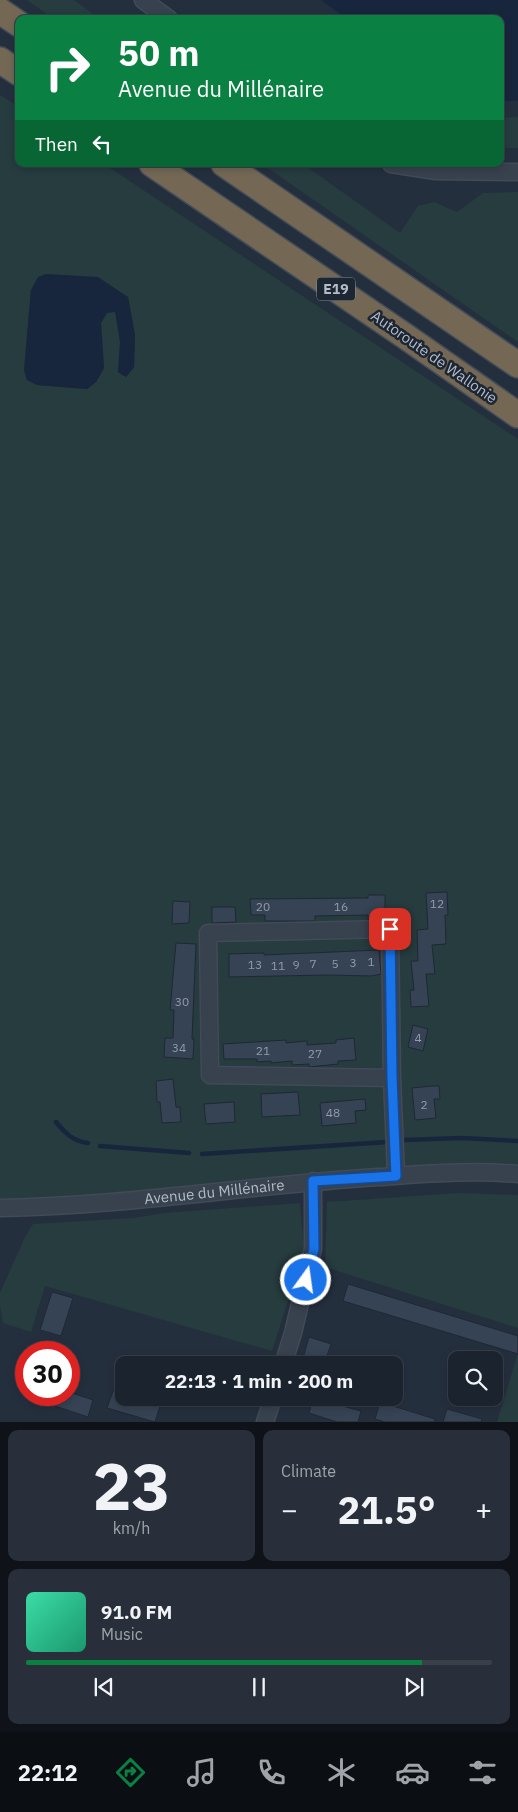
<!DOCTYPE html>
<html lang="en">
<head>
<meta charset="utf-8">
<style>
  :root { --surface:#1b232e; --page:#282f3a; --text:#f1f3f6; --muted:#a0a4aa; --line:#39404a; --accent:#0b8043 }
  body { margin:0; font-family:"IBM Plex Sans",sans-serif; background:var(--page); color:var(--text); height:100vh; display:flex; flex-direction:column; font-size:19px; white-space:nowrap }
  * { box-sizing:border-box; margin:0 }
  p { font-size:16px; color:var(--muted) }
  .icon { flex:none; width:28px; height:28px; fill:none; stroke:currentColor; stroke-width:2; stroke-linecap:round; stroke-linejoin:round }
  .map { position:relative; height:1422px; overflow:hidden }
  .sheet { display:flex; flex-direction:column; gap:8px; padding:8px; background:#0f1319; flex:1 }
  .sheet>* { flex:none }
  .hud { position:absolute; left:15px; top:15px; width:489px; height:152px; border-radius:10px; box-shadow:0 2px 8px #0003,0 0 0 1px var(--line); background:#0b8043; color:#fff; overflow:hidden }
  .controls { position:absolute; left:448px; top:1351px; display:grid; gap:10px }
  .controls a { display:grid; place-items:center; width:55px; height:55px; border-radius:10px; background:var(--surface); box-shadow:0 2px 8px #0003,0 0 0 1px var(--line); font-size:25px }
  .speed { position:absolute; left:15px; top:1341px; display:flex; gap:10px; font-size:25px; font-weight:700; text-align:center }
  .speed>* { display:grid; place-content:center; width:65px; height:65px; border-radius:50%; background:var(--surface); box-shadow:0 2px 8px #0003,0 0 0 1px var(--line); line-height:1 }
  .speed .limit { border:8px solid #d22; background:#fff; color:#111 }
  .pin { position:absolute; display:grid; place-items:center; width:42px; height:42px; color:#fff; margin:-21px; border-radius:10px; box-shadow:0 2px 8px #0006 }
  .me { position:absolute; width:55px; margin:-28px; rotate:14deg; stroke-linejoin:round; filter:drop-shadow(0 0 4px #0008) }
  .turn { display:flex; align-items:center; gap:18px; height:105px; padding:0 20px; font-size:22px }
  .turn .icon { width:65px; height:65px; stroke-width:2.5 }
  .turn b { display:block; font-size:35px; line-height:42px }
  .then { display:flex; align-items:center; height:48px; padding:0 20px; background:#0003; gap:10px; font-size:19px }
  .big { font-size:38px; font-weight:700; line-height:1.1 }
  .sheet .card { flex:1; display:flex; flex-direction:column; justify-content:center; gap:8px; min-width:0; padding:0 18px; border-radius:10px; background:var(--page) }
  .sheet .dial { align-items:center; gap:0 }
  .dial b { font-size:65px; line-height:1 }
  .song { display:flex; align-items:center; gap:15px }
  .cover { width:60px; height:60px; border-radius:8px; background:linear-gradient(135deg,hsl(160 70% 55%),hsl(160 70% 35%)) }
  .played { height:5px; border-radius:2px; background:linear-gradient(90deg,var(--accent) 85%,var(--line) 85%) }
  .keys { display:flex; justify-content:space-around; direction:ltr }
  .heat { display:flex; justify-content:space-between; align-items:center; font-size:28px; direction:ltr }
  .sheet .tiles { flex:1; display:grid; gap:8px; grid-template-columns:1fr 1fr }
  .card:last-child { grid-column:span 2 }
  .trip { position:absolute; left:115px; top:1356px; width:288px; height:50px; border-radius:10px; background:var(--surface); box-shadow:0 2px 8px #0003,0 0 0 1px var(--line); font-weight:700; line-height:50px; text-align:center }
  .tab-bar { display:flex; height:80px; justify-content:space-around; align-items:center; background:#0b0e12; color:var(--muted) }
  .tab-bar .icon { width:35px; height:35px }
  .tab-bar .current { color:var(--accent) }
  .tab-bar b { font-size:22px; color:var(--text) }
  .map>svg:first-child { display:block }
  .green { fill:#263c3f; fill-rule:evenodd }
  .water { fill:#17263c }
  .lines { fill:none; stroke-linecap:round; stroke-linejoin:round }
  .stream { stroke:#17263c; stroke-width:4.5 }
  .building { fill:#364354; stroke:#1f2835 }
  .minor-casing { stroke:#414a57; stroke-width:19 }
  .highway-casing { stroke:#434c59; stroke-width:28 }
  .minor { stroke:#38414e; stroke-width:16 }
  .highway { stroke:#746855; stroke-width:25 }
  .route-casing { stroke:#114b97; stroke-width:12 }
  .route { stroke:#1a73e8; stroke-width:9 }
  .labels { text-anchor:middle; stroke-width:5; stroke-linejoin:round; paint-order:stroke }
  .number-label { font-size:12px; fill:#929caa }
  .shield { fill:#1d2633; stroke:#878f9c; stroke-width:1 }
  .shield-label { font-size:14px; font-weight:bold; fill:#b4bcc9 }
  .street-label { font-size:15px; fill:#b4bcc9; stroke:#1d2633 }
</style>
</head>
<body>
<div class="map">
<svg width="518" height="1422" viewBox="0 0 518 1422">
  <rect width="100%" height="100%" fill="#242f3e"/>
  <!-- green -->
  <path class="green" d="M27,0H74L100,19H54Z
    M0,95L19,107V164H104L518,439V1174L0,1208ZM31,290L128,297L135,335L134,367L126,377L118,372L120,342L116,312H107L101,323L104,368L96,382L87,389L37,385L27,380L24,370Z
    M518,117V148H500V118Z
    M262,164H303L400,233L418,206L434,202L457,212L483,193L518,192V342Z
    M458,1193L518,1195V1328L325,1267L327,1202Z
    M300,1203L304,1251L272,1351L45,1286L31,1332L3,1323L0,1306V1293L25,1237L33,1224L134,1218L164,1213Z
    M518,1353V1422H497Z"/>
  <!-- water -->
  <path class="water" d="M321,0H518V101H500V19H347Z
    M46,274L98,277L128,297L135,335L134,367L126,377L118,372L120,342L115,312L107,313L101,323L104,368L96,382L87,389L37,385L27,380L24,370L31,290L38,277Z"/>
  <g class="lines">
    <!-- stream -->
    <path class="stream" d="M56,1122C66,1134 73,1141 88,1143
      M404,1140L462,1138L518,1141
      M100,1146L189,1153
      M202,1154L387,1142"/>
  </g>
  <!-- building -->
  <path class="building" d="M447,892L448,915H445L446,944L432,945L435,974H426L429,1006L411,1007L410,990H414L411,961H418L417,930L428,929L426,893Z
    M368,895H385V919H368V915L315,916V921H265V915H251L250,899L368,898Z
    M173,901L190,902L189,923L172,924Z
    M212,907H235L236,922L212,923Z
    M176,943L196,944L192,1039H194L193,1059L164,1057L165,1038H173L174,1010H170Z
    M379,950L381,974L371,976L327,975L229,977V954L264,953V955Z
    M413,1025L428,1029L423,1051L408,1047Z
    M354,1038L356,1060L338,1061V1064L309,1067V1064L292,1065V1061L271,1063V1061L257,1062V1059H224L223,1044L286,1040V1043L307,1041V1045L336,1043V1040Z
    M173,1079L176,1107H180L181,1122L162,1123L160,1102H157L156,1081Z
    M432,1086H439L440,1099H434L436,1118L415,1120L412,1088Z
    M298,1092L300,1115L262,1117L261,1094Z
    M365,1099L366,1110L355,1111L356,1123L322,1126L320,1103Z
    M234,1102L235,1122L206,1124L204,1104Z
    M348,1284L518,1336V1354L343,1301Z
    M52,1292L73,1298L61,1336L40,1330Z
    M309,1337L331,1344L324,1365H301Z
    M113,1391L124,1395V1398H132L160,1406L155,1422L107,1408Z
    M69,1392L93,1400L88,1417L28,1397V1395H69Z
    M313,1398L361,1411L358,1422H337L309,1413Z
    M380,1402L435,1419V1422H385L375,1419Z
    M447,1409L482,1419L481,1422H443Z"/>
  <g class="lines">
    <defs>
      <g id="minor">
        <path d="M143,0L169,19"/>
        <path d="M391,164L436,171L518,172"/>
        <path d="M392,1078L210,1075L208,933L390,929L392,1078L396,1175"/>
        <path id="s1" d="M0,1208C126,1206 252,1185 378,1177C425,1174 471,1170 518,1174"/>
        <path d="M283,1365L293,1333L313,1249V1181"/>
        <path d="M265,1422L273,1398"/>
      </g>
      <path id="highway" d="M0,11L19,24
        M0,60L19,73
        M152,164L405,336L518,415
        M224,164L518,365"/>
    </defs>
    <!-- minor casing -->
    <use href="#minor" class="minor-casing"/>
    <!-- highway casing -->
    <use href="#highway" class="highway-casing"/>
    <!-- minor -->
    <use href="#minor" class="minor"/>
    <!-- highway -->
    <use href="#highway" class="highway"/>
  </g>
  <g class="lines">
    <defs>
      <path id="route" d="M306,1280L314,1249L313,1181L396,1176L392,1078L390,929"/>
    </defs>
    <!-- route casing -->
    <use href="#route" class="route-casing"/>
    <!-- route -->
    <use href="#route" class="route"/>
  </g>
  <g class="labels">
    <!-- number labels -->
    <g class="number-label">
      <text x="437" y="908">12</text>
      <text x="263" y="911">20</text>
      <text x="341" y="911">16</text>
      <text x="371" y="966">1</text>
      <text x="353" y="967">3</text>
      <text x="313" y="968">7</text>
      <text x="335" y="968">5</text>
      <text x="255" y="969">13</text>
      <text x="296" y="969">9</text>
      <text x="278" y="970">11</text>
      <text x="182" y="1006">30</text>
      <text x="418" y="1042">4</text>
      <text x="179" y="1052">34</text>
      <text x="263" y="1055">21</text>
      <text x="315" y="1058">27</text>
      <text x="424" y="1109">2</text>
      <text x="333" y="1117">48</text>
    </g>
    <!-- shield labels -->
    <rect class="shield" x="317" y="277.5" width="38" height="23" rx="4"/>
    <g class="shield-label">
      <text x="336" y="294">E19</text>
    </g>
    <!-- street labels -->
    <g class="street-label">
      <text transform="translate(434 357) rotate(35)" y="5">Autoroute de Wallonie</text>
      <text dy="5" stroke="none"><textPath href="#s1" startOffset="215">Avenue du Millénaire</textPath></text>
    </g>
  </g>
</svg>
<div class="controls">
<a><svg class="icon" aria-label="search" viewBox="0 0 24 24"><circle cx="10" cy="10" r="6"/><path d="M15 15l6 6"/></svg></a>
</div>
<div class="speed"><div class="limit">30</div></div>
<div class="pin" style="left:390px;top:929px;background:#d93025"><svg class="icon" aria-label="arrive" viewBox="0 0 24 24"><path d="M6 21V4h12l-3 4 3 4H6"/></svg></div>
<svg class="me" style="left:306px;top:1280px" viewBox="-20 -20 40 40"><circle r="17" fill="#1a73e8" stroke="#fff" stroke-width="3"/><path d="M0-11L8 9 0 5-8 9z" fill="#fff"/></svg>
<div class="trip">22:13 · 1 min · 200 m</div>
<div class="hud">
<div class="turn"><svg class="icon" aria-label="right" viewBox="0 0 24 24"><path d="M7 20v-9h11M14 6l5 5-5 5"/></svg><div><b>50 m</b>Avenue du Millénaire</div></div>
<div class="then">Then<svg class="icon" aria-label="left" viewBox="0 0 24 24"><path d="M17 20v-9H6M10 6l-5 5 5 5"/></svg></div>
</div>
</div>
<section class="sheet">
<div class="tiles">
<div class="card dial"><b>23</b><p>km/h</p></div>
<div class="card"><p>Climate</p>
<div class="heat"><a>−</a><b class="big">21.5°</b><a>+</a></div>
</div>
<div class="card">
<div class="song"><i class="cover"></i><div><b>91.0 FM</b><p>Music</p></div></div>
<div class="played"></div>
<div class="keys"><svg class="icon" aria-label="previous" viewBox="0 0 24 24"><path d="M18 5L8 12l10 7zM5 5v14"/></svg><svg class="icon" aria-label="pause" viewBox="0 0 24 24"><path d="M8 5v14M16 5v14"/></svg><svg class="icon" aria-label="next" viewBox="0 0 24 24"><path d="M6 5l10 7-10 7zM19 5v14"/></svg></div>
</div>
</div>
</section>
<nav class="tab-bar">
<b>22:12</b>
<svg class="icon current" aria-label="directions" viewBox="0 0 24 24"><path d="M12 3l9 9-9 9-9-9zM9 14v-3h6M13 9l2 2-2 2"/></svg>
<svg class="icon" aria-label="music" viewBox="0 0 24 24"><path d="M9 18V5l10-2v13"/><circle cx="6" cy="18" r="3"/><circle cx="16" cy="16" r="3"/></svg>
<svg class="icon" aria-label="phone" viewBox="0 0 24 24"><path d="M5 4h4l2 5-3 2q2 4 5 5l2-3 5 2v4C11 20 4 13 5 4z"/></svg>
<svg class="icon" aria-label="climate" viewBox="0 0 24 24"><path d="M12 3v18M4 7l16 10M4 17L20 7"/></svg>
<svg class="icon" aria-label="car" viewBox="0 0 24 24"><path d="M5 17H2v-5l4-1 3-4h7l3 4 3 1v5h-3M9 17h6M6 11h13"/><circle cx="7" cy="17" r="2"/><circle cx="17" cy="17" r="2"/></svg>
<svg class="icon" aria-label="filters" viewBox="0 0 24 24"><path d="M4 7h16M4 17h16"/><circle cx="9" cy="7" r="2"/><circle cx="15" cy="17" r="2"/></svg>
</nav>
</body>
</html>
